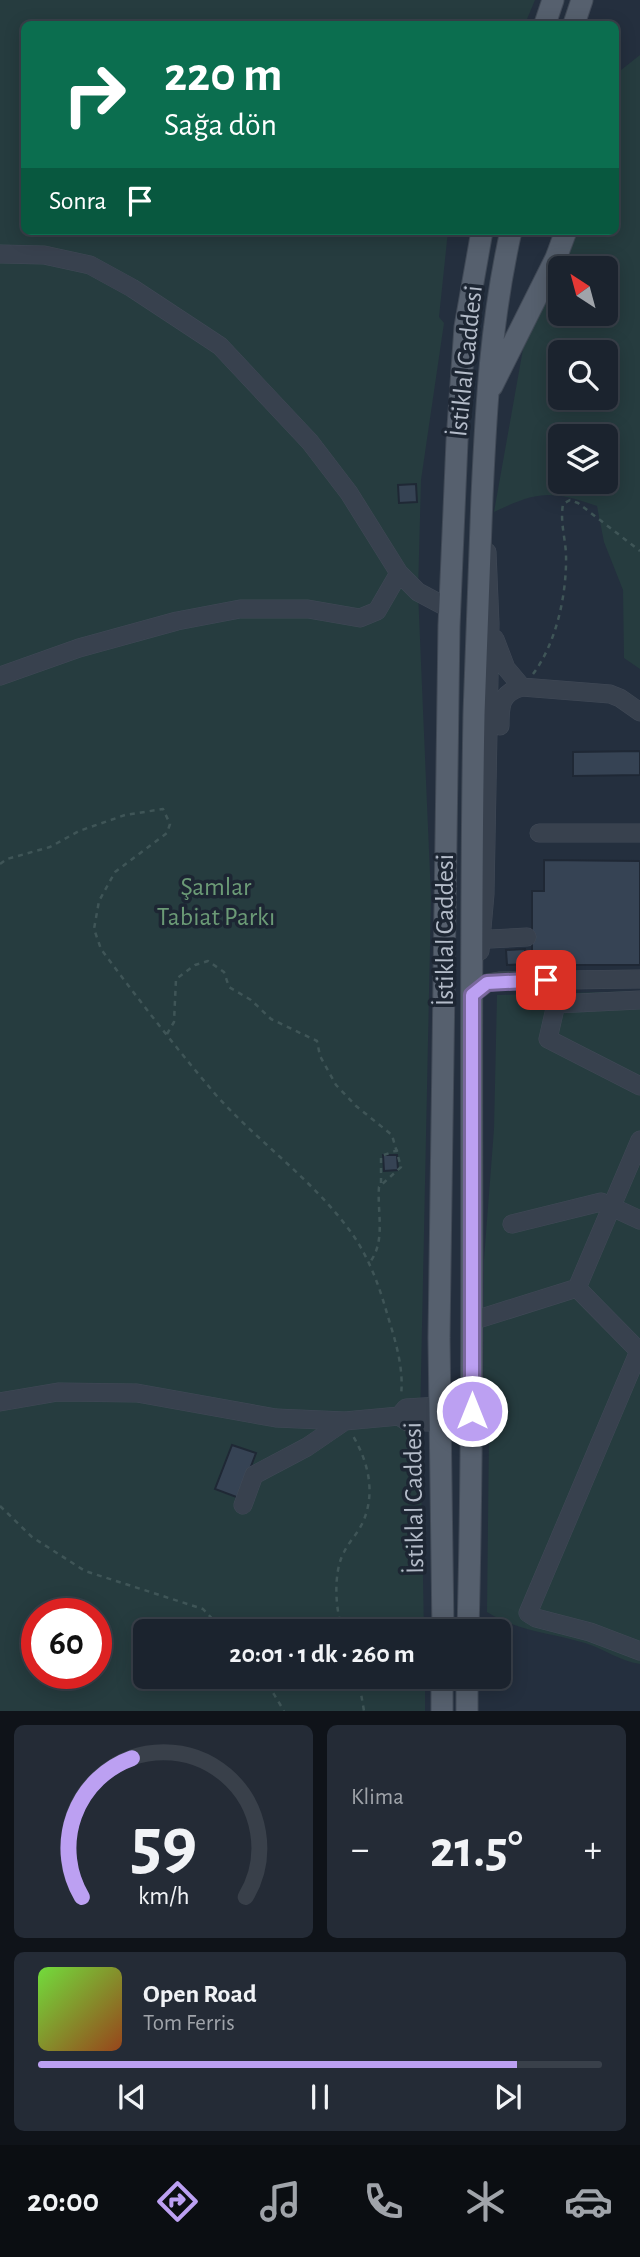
<!DOCTYPE html>
<html lang="tr">
<head>
<meta charset="utf-8">
<style>
  :root { --surface:#1b232e; --page:#242b36; --text:#f1f3f6; --muted:#a0a4aa; --line:#39404a; --accent:#bca0f2 }
  body { margin:0; font-family:"Alegreya Sans",sans-serif; background:var(--page); color:var(--text); height:100vh; display:flex; flex-direction:column; font-size:26px; white-space:nowrap }
  * { box-sizing:border-box; margin:0 }
  p { font-size:23px; color:var(--muted) }
  .icon { flex:none; width:38px; height:38px; fill:none; stroke:currentColor; stroke-width:2; stroke-linecap:round; stroke-linejoin:round }
  .map { position:relative; height:1711px; overflow:hidden }
  .drawer { display:flex; flex-direction:column; gap:14px; padding:14px; background:#0f1319; flex:1 }
  .drawer>* { flex:none }
  .guide { position:absolute; left:21px; top:21px; width:598px; height:214px; border-radius:10px; box-shadow:0 4px 18px #0003,0 0 0 2px var(--line); background:#0b6e4f; color:#fff; overflow:hidden }
  .needle { width:46px; rotate:324deg }
  .fabs { position:absolute; left:548px; top:256px; display:grid; gap:14px }
  .fabs a { display:grid; place-items:center; width:70px; height:70px; border-radius:10px; background:var(--surface); box-shadow:0 4px 18px #0003,0 0 0 2px var(--line); font-size:35px }
  .speed { position:absolute; left:21px; top:1598px; display:flex; gap:14px; font-size:35px; font-weight:700; text-align:center }
  .speed>* { display:grid; place-content:center; width:91px; height:91px; border-radius:50%; background:var(--surface); box-shadow:0 4px 18px #0003,0 0 0 2px var(--line); line-height:1 }
  .speed .limit { border:10px solid #d22; background:#fff; color:#111 }
  .pin { position:absolute; display:grid; place-items:center; width:60px; height:60px; color:#fff; margin:-30px; border-radius:14px; box-shadow:0 4px 10px #0006 }
  .me { position:absolute; width:77px; margin:-38px; rotate:0deg; stroke-linejoin:round; filter:drop-shadow(0 0 5px #0008) }
  .turn { display:flex; align-items:center; gap:24px; height:147px; padding:0 28px; font-size:32px }
  .turn .icon { width:91px; height:91px; stroke-width:2.5 }
  .turn b { display:block; font-size:49px; line-height:60px }
  .then { display:flex; align-items:center; height:66px; padding:0 28px; background:#0003; gap:14px; font-size:26px }
  .big { font-size:52px; font-weight:700; line-height:1.1 }
  .drawer .card { flex:1; display:flex; flex-direction:column; justify-content:center; gap:10px; min-width:0; padding:0 24px; border-radius:10px; background:var(--page) }
  .drawer .dial { align-items:center; gap:0 }
  .dial svg { height:182px; overflow:visible; fill:none; stroke:var(--line); stroke-width:7; stroke-linecap:round; text-anchor:middle }
  .dial text { fill:var(--text); stroke:none }
  .song { display:flex; align-items:center; gap:21px }
  .cover { width:84px; height:84px; border-radius:10px; background:linear-gradient(135deg,hsl(100 70% 55%),hsl(20 70% 35%)) }
  .played { height:7px; border-radius:4px; background:linear-gradient(90deg,var(--accent) 85%,var(--line) 85%) }
  .keys { display:flex; justify-content:space-around; direction:ltr }
  .heat { display:flex; justify-content:space-between; align-items:center; font-size:38px; direction:ltr }
  .drawer .tiles { flex:1; display:grid; gap:14px; grid-template-columns:1fr 1fr }
  .card:last-child { grid-column:span 2 }
  .trip { position:absolute; left:133px; top:1619px; width:378px; height:70px; border-radius:10px; background:var(--surface); box-shadow:0 4px 18px #0003,0 0 0 2px var(--line); font-weight:700; line-height:70px; text-align:center }
  .tab-bar { display:flex; height:112px; justify-content:space-around; align-items:center; background:#0b0e12; color:var(--muted) }
  .tab-bar .icon { width:49px; height:49px }
  .tab-bar .on { color:var(--accent) }
  .tab-bar b { font-size:32px; color:var(--text) }
  .map>svg:first-child { display:block }
  .green { fill:#263c3f; fill-rule:evenodd }
  .building { fill:#364354; stroke:#1f2835; stroke-width:2 }
  .lines { fill:none; stroke-linecap:round; stroke-linejoin:round }
  .minor-casing { stroke:#414a57; stroke-width:19 }
  .major-casing { stroke:#414a57; stroke-width:23 }
  .path { stroke:#3f5557; stroke-width:2.5; stroke-dasharray:5 5; stroke-linecap:butt }
  .minor { stroke:#38414e; stroke-width:18 }
  .major { stroke:#56606e; stroke-width:21 }
  .route-casing { stroke:#7a689d; stroke-width:18 }
  .route { stroke:#bca0f2; stroke-width:12 }
  .labels { text-anchor:middle; stroke-width:7; stroke-linejoin:round; paint-order:stroke }
  .street-label { font-size:26px; fill:#b4bcc9; stroke:#1d2633 }
  .park-label { font-size:26px; fill:#6b9a76; stroke:#1d2633 }
</style>
</head>
<body>
<div class="map">
<svg width="640" height="1711" viewBox="0 0 640 1711">
  <rect width="100%" height="100%" fill="#242f3e"/>
  <!-- green -->
  <path class="green" d="M0,0H535L525,24H24V231H448L439,317L444,323L421,480L418,592L431,898L420,1422L424,1631H145V1676L425,1677V1711H0ZM37,1614H96V1673H37Z
    M640,55V669L624,658L623,590L604,542L597,506C551,490 538,491 494,512L523,349L569,231H616V74ZM560,268H606V313H560ZM560,352H606V397H560ZM560,436H606V481H560Z
    M640,991V1664C619,1661 605,1649 585,1643C553,1633 516,1631 487,1612L489,1434L483,1423L484,1259L494,1129L497,995Z"/>
  <!-- building -->
  <path class="building" d="M416,484L417,502L399,503L398,485Z
    M640,751V775L573,776V752Z
    M544,860L640,861V965H532V891H544Z
    M525,949L526,964L507,965L506,950Z
    M383,1155H397L398,1170L384,1171Z
    M232,1445L256,1453L239,1498L215,1489Z"/>
  <g class="lines">
    <defs>
      <path id="minor" d="M0,254L44,255L90,265L132,288L220,346L310,442L349,493L399,573L418,592L450,609
        M495,639L506,668L522,687
        M0,676L79,648L177,621L240,609H308L360,618L377,611L399,573
        M500,726C500,706 500,693 522,687L610,694L620,698L640,712
        M539,833H640
        M490,939L527,937
        M480,951L485,894L490,624L487,552
        M472,995L487,983L499,981L640,979
        M640,1000L556,1004L548,1039L640,1086
        M512,1224L601,1202L640,1220
        M577,1288L640,1140
        M472,1321L577,1288L640,1352
        M639,1351L528,1613L536,1618L590,1632L640,1651
        M0,1402L58,1392L137,1393L276,1418L345,1421L399,1416
        M439,1422H408L399,1416L406,1408L439,1406
        M243,1505L254,1475L307,1447L345,1421"/>
      <path id="major" d="M545,24L553,0
        M574,24L582,0
        M492,386L556,258L566,231
        M443,1631L439,1338L449,626L457,441L465,327L482,231
        M468,1631C476,1326 468,1020 474,715C476,642 479,569 482,497C486,407 491,319 511,231
        M442,1676V1711
        M467,1711V1676"/>
    </defs>
    <!-- minor casing -->
    <use href="#minor" class="minor-casing"/>
    <!-- major casing -->
    <use href="#major" class="major-casing"/>
    <!-- path -->
    <path class="path" d="M533,674C557,642 567,593 566,554C565,536 560,522 563,504L570,500L578,503L640,551
      M0,864L7,859L50,847L79,831L125,815L163,809L170,824L167,833L115,872L99,901L94,929L101,949C138,999 176,1048 216,1095C260,1144 315,1181 353,1235C370,1260 380,1288 388,1317C396,1342 404,1370 401,1395
      M167,1034L174,1022L176,979L195,965L208,961L224,972L229,987L251,1000L271,1019L317,1041L320,1056L336,1085L356,1106L392,1135L401,1167L379,1187C377,1212 386,1241 370,1262
      M381,1183V1156L398,1150
      M0,1506L32,1537L85,1571L203,1609L224,1631
      M343,1631C335,1610 333,1572 344,1552C349,1542 357,1534 362,1524C376,1495 369,1463 353,1436
      M263,1676L284,1711
      M358,1676L364,1711"/>
    <!-- minor -->
    <use href="#minor" class="minor"/>
    <!-- major -->
    <use href="#major" class="major"/>
  </g>
  <g class="lines">
    <defs>
      <path id="route" d="M472,1411V995L487,983L546,980"/>
    </defs>
    <!-- route casing -->
    <use href="#route" class="route-casing"/>
    <!-- route -->
    <use href="#route" class="route"/>
  </g>
  <g class="labels">
    <!-- street labels -->
    <g class="street-label">
      <text transform="translate(465 361) rotate(-84)" y="9">İstiklal Caddesi</text>
      <text transform="translate(444 930) rotate(-90)" y="9">İstiklal Caddesi</text>
      <text transform="translate(413 1498) rotate(-91)" y="9">İstiklal Caddesi</text>
    </g>
    <!-- park labels -->
    <g class="park-label">
      <text x="216" y="895">Şamlar<tspan x="216" dy="30">Tabiat Parkı</tspan></text>
    </g>
  </g>
</svg>
<div class="fabs">
<a><svg class="needle" viewBox="-14 -14 28 28"><path d="M0-13l5 13h-10z" fill="#e53935"/><path d="M0 13l5-13h-10z" fill="#a0a4aa"/></svg></a>
<a><svg class="icon" aria-label="search" viewBox="0 0 24 24"><circle cx="10" cy="10" r="6"/><path d="M15 15l6 6"/></svg></a>
<a><svg class="icon" aria-label="layers" viewBox="0 0 24 24"><path d="M12 4l9 5-9 5-9-5zM3 14l9 5 9-5"/></svg></a>
</div>
<div class="speed"><div class="limit">60</div></div>
<div class="pin" style="left:546px;top:980px;background:#d93025"><svg class="icon" aria-label="arrive" viewBox="0 0 24 24"><path d="M6 21V4h12l-3 4 3 4H6"/></svg></div>
<svg class="me" style="left:472px;top:1411px" viewBox="-20 -20 40 40"><circle r="17" fill="#bca0f2" stroke="#fff" stroke-width="3"/><path d="M0-11L8 9 0 5-8 9z" fill="#fff"/></svg>
<div class="trip">20:01 · 1 dk · 260 m</div>
<div class="guide">
<div class="turn"><svg class="icon" aria-label="right" viewBox="0 0 24 24"><path d="M7 20v-9h11M14 6l5 5-5 5"/></svg><div><b>220 m</b>Sağa dön</div></div>
<div class="then">Sonra<svg class="icon" aria-label="arrive" viewBox="0 0 24 24"><path d="M6 21V4h12l-3 4 3 4H6"/></svg></div>
</div>
</div>
<section class="drawer">
<div class="tiles">
<div class="card dial"><svg viewBox="0 0 100 80">
<path d="M14 69A42 42 0 1 1 86 69"/>
<path d="M14 69A42 42 0 0 1 36 8" stroke="#bca0f2"/>
<text x="50" y="56" font-size="32" font-weight="700">59</text>
<text x="50" y="72" font-size="11">km/h</text>
</svg></div>
<div class="card"><p>Klima</p>
<div class="heat"><a>−</a><b class="big">21.5°</b><a>+</a></div>
</div>
<div class="card">
<div class="song"><i class="cover"></i><div><b>Open Road</b><p>Tom Ferris</p></div></div>
<div class="played"></div>
<div class="keys"><svg class="icon" aria-label="previous" viewBox="0 0 24 24"><path d="M18 5L8 12l10 7zM5 5v14"/></svg><svg class="icon" aria-label="pause" viewBox="0 0 24 24"><path d="M8 5v14M16 5v14"/></svg><svg class="icon" aria-label="next" viewBox="0 0 24 24"><path d="M6 5l10 7-10 7zM19 5v14"/></svg></div>
</div>
</div>
</section>
<nav class="tab-bar">
<b>20:00</b>
<svg class="icon on" aria-label="directions" viewBox="0 0 24 24"><path d="M12 3l9 9-9 9-9-9zM9 14v-3h6M13 9l2 2-2 2"/></svg>
<svg class="icon" aria-label="music" viewBox="0 0 24 24"><path d="M9 18V5l10-2v13"/><circle cx="6" cy="18" r="3"/><circle cx="16" cy="16" r="3"/></svg>
<svg class="icon" aria-label="phone" viewBox="0 0 24 24"><path d="M5 4h4l2 5-3 2q2 4 5 5l2-3 5 2v4C11 20 4 13 5 4z"/></svg>
<svg class="icon" aria-label="climate" viewBox="0 0 24 24"><path d="M12 3v18M4 7l16 10M4 17L20 7"/></svg>
<svg class="icon" aria-label="car" viewBox="0 0 24 24"><path d="M5 17H2v-5l4-1 3-4h7l3 4 3 1v5h-3M9 17h6M6 11h13"/><circle cx="7" cy="17" r="2"/><circle cx="17" cy="17" r="2"/></svg>
</nav>
</body>
</html>
